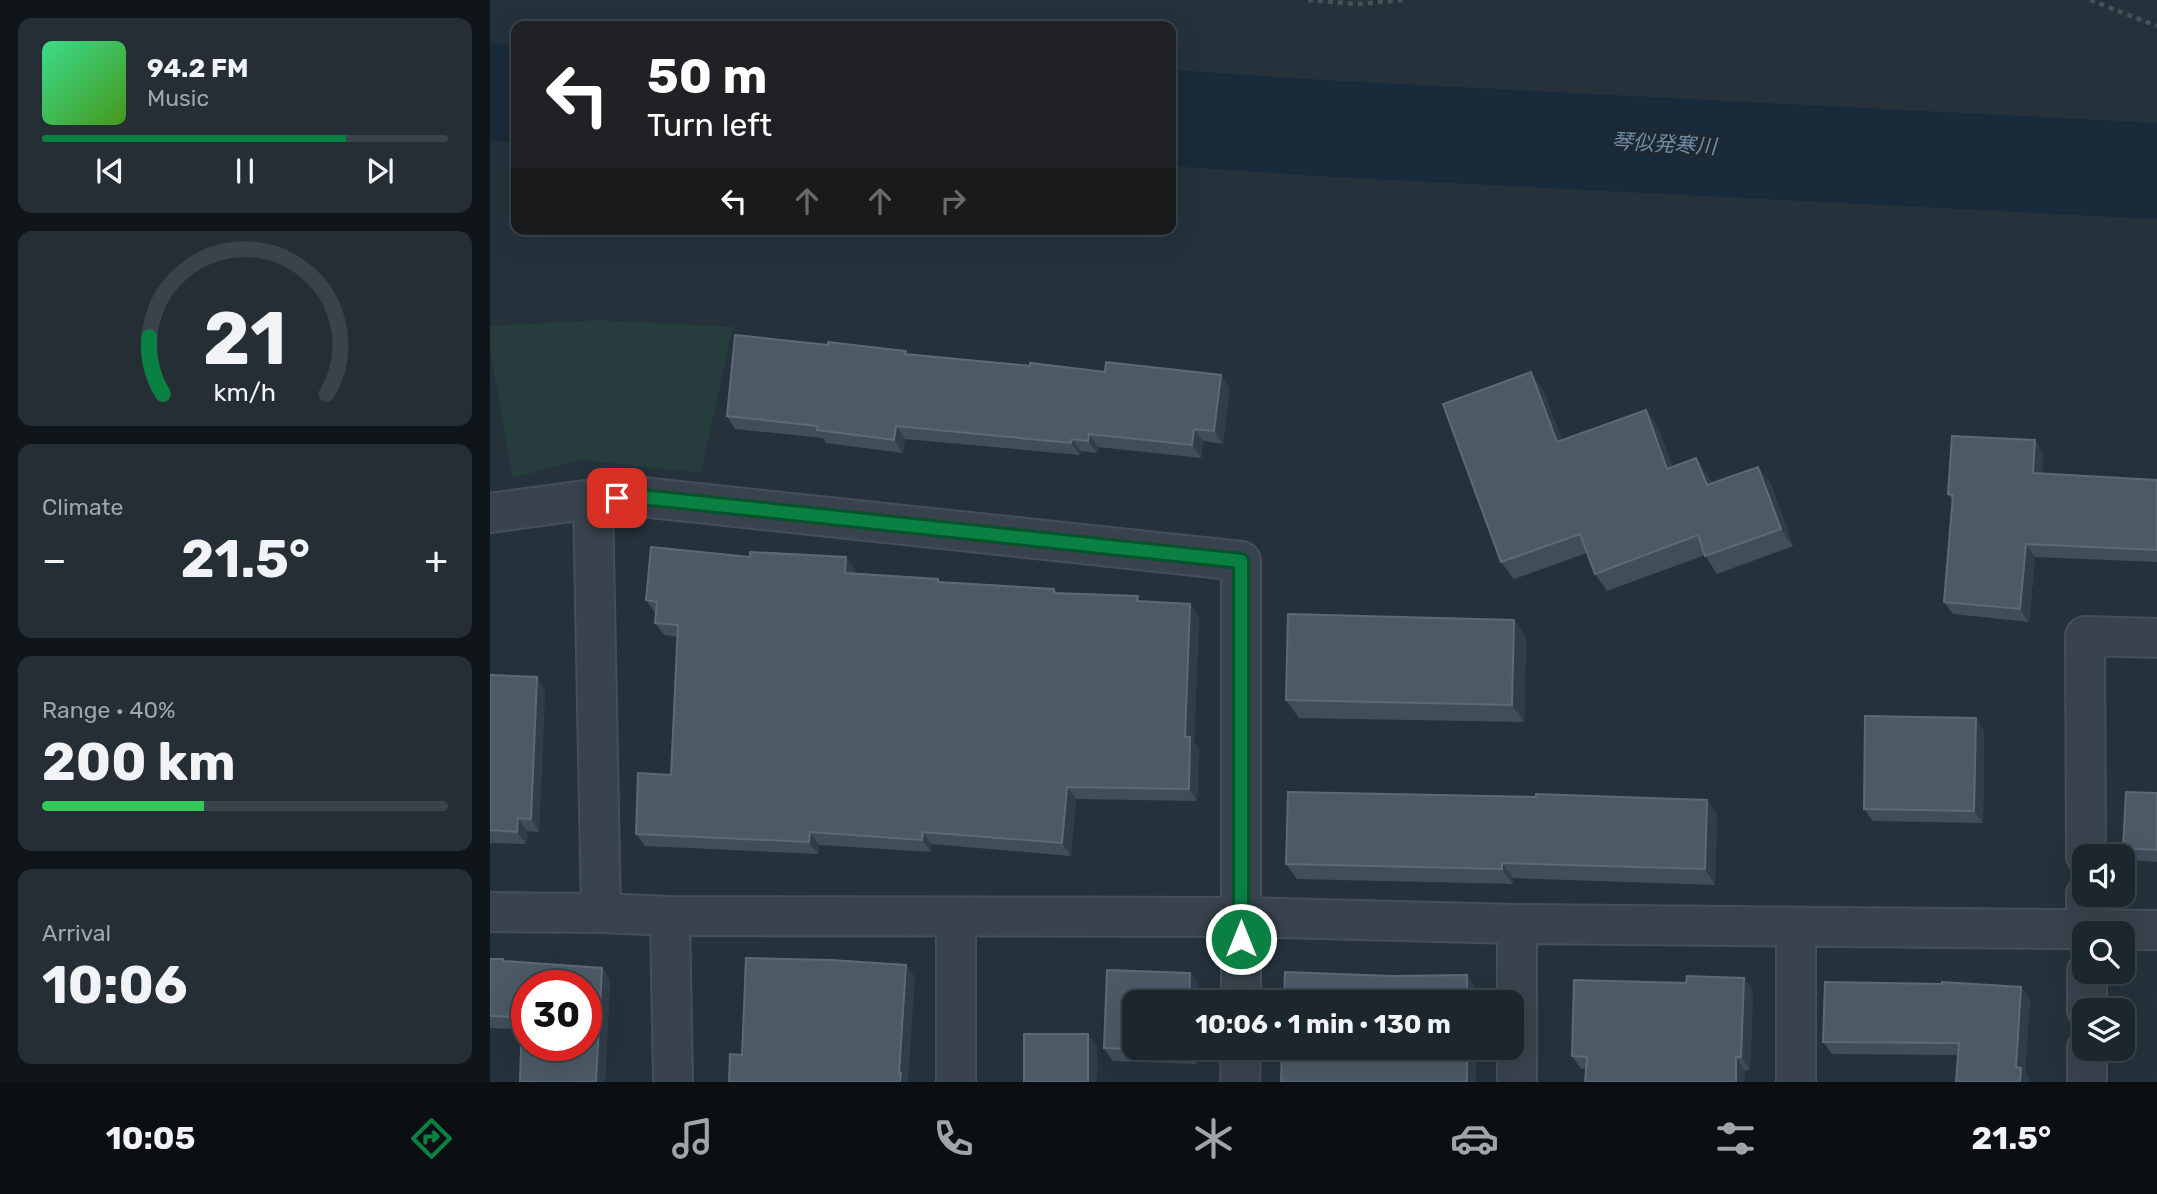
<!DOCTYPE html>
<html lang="en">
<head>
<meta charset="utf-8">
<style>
  :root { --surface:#1c262d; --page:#252e35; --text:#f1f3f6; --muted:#a0a5aa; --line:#3a4349; --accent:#0b8043 }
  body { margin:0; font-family:Rubik,"Noto Sans JP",sans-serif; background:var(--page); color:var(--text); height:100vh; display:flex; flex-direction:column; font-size:26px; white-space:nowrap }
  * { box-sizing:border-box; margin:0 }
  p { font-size:23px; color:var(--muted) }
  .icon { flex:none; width:38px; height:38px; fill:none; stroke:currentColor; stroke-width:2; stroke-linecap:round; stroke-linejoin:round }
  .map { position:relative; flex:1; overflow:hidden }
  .details { display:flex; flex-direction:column; gap:18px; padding:18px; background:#0f1519; width:490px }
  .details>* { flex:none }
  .guide { position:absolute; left:21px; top:21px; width:665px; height:214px; border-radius:14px; box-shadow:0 7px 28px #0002,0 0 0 2px var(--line); background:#202124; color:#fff; overflow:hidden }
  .controls { position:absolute; left:1582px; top:844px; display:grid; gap:14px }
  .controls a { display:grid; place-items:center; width:63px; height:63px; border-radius:14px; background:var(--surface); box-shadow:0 7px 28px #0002,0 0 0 2px var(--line); font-size:35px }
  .speed { position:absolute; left:21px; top:970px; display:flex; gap:14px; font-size:35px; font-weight:700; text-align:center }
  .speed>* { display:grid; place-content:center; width:91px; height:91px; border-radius:50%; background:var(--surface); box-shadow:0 7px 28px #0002,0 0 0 2px var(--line); line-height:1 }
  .speed .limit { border:10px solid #d22; background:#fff; color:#111 }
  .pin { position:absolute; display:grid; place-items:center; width:60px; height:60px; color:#fff; margin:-30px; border-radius:14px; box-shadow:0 4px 10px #0006 }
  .me { position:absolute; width:77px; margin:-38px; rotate:0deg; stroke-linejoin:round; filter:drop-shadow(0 0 5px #0008) }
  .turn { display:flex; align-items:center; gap:24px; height:147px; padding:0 21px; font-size:32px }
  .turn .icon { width:91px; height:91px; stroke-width:2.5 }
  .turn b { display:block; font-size:49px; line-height:60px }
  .lanes { display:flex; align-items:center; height:66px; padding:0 21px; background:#0003; justify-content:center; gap:35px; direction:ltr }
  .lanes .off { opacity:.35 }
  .big { font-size:52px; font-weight:700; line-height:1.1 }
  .details .card { flex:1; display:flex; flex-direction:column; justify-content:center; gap:10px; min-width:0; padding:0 24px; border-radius:14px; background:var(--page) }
  .details .dial { align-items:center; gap:0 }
  .dial svg { height:182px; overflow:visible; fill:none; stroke:var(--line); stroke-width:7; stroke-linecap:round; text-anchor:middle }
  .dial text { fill:var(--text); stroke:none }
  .song { display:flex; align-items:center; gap:21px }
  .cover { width:84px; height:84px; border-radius:10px; background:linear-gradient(135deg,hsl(150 70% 55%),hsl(100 70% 35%)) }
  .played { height:7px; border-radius:4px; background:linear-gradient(90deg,var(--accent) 75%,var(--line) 75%) }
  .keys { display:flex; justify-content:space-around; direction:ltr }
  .heat { display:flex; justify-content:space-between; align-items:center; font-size:38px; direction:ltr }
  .charge { height:10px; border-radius:5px; background:linear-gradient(90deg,#34c759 40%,var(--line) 0) }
  .trip { position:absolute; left:632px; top:990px; width:402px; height:70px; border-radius:14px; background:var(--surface); box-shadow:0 7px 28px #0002,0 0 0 2px var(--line); font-weight:700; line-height:70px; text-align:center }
  .tab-bar { display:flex; height:112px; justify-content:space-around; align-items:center; background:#0b0f12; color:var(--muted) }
  .tab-bar .icon { width:49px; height:49px }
  .tab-bar .on { color:var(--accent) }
  .tab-bar b { font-size:32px; color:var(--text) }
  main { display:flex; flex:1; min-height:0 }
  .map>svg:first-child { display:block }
  .green { fill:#273d3d }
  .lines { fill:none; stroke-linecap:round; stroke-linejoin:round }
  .river { stroke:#192a3a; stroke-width:96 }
  .minor-casing { stroke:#454f58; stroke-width:42 }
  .path { stroke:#405555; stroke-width:4.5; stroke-dasharray:5 5; stroke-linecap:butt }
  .minor { stroke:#39434d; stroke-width:38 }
  .wall { fill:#404e5a }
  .shaded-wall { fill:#303e49 }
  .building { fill:#4c5a66; stroke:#5d6a75; stroke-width:2; fill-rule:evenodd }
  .route-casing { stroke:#07532c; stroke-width:18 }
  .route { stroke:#0b8043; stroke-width:12 }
  .labels { text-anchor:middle; stroke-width:7; stroke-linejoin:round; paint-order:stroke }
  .water-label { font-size:21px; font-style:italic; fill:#6f8ca5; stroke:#1e2831 }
</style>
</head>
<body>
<main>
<section class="details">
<div class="card">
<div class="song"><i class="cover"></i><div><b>94.2 FM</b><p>Music</p></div></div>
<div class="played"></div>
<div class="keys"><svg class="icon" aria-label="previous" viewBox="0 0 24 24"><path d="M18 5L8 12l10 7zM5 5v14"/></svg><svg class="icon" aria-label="pause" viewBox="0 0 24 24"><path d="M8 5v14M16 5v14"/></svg><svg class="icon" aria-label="next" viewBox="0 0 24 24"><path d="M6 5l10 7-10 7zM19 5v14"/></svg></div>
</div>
<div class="card dial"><svg viewBox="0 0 100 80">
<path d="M14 69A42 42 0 1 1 86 69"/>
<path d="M14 69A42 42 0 0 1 8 44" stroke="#0b8043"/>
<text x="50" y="56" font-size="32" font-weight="700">21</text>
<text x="50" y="72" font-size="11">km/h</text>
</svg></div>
<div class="card"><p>Climate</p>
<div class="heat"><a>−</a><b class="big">21.5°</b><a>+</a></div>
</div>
<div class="card"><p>Range · 40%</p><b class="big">200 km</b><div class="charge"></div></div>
<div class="card"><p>Arrival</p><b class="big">10:06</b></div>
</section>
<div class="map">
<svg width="1667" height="1082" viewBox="0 0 1667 1082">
  <rect width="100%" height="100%" fill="#25323c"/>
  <!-- green -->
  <path class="green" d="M108,320L243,327L211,473L91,460L22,478L0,349V326Z"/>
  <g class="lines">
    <!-- river -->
    <path class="river" d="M0,92L26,94
      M681,118L847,129L1667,171"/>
    <defs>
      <path id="minor" d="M103,499L111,913
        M0,513L103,499L152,497L751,561V1003
        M1596,856L1595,636L1667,638
        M1596,894V933
        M0,912L111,913L180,916L751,917L1027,924L1667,930
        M180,916L183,1082
        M466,917V1082
        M1027,924V1082
        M1597,971V1010
        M1597,1048V1082
        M750,1082L751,1048
        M1306,1082V927"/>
    </defs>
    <!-- minor casing -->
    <use href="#minor" class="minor-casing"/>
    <!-- path -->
    <path class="path" d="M818,0L867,4L915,0
      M1600,0L1667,26"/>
    <!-- minor -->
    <use href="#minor" class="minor"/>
  </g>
  <!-- wall -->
  <path class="wall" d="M418,354L615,372L731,375L740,388L733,444L713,441L711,458L608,447L607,453L591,451L590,455L415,439L413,453L336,443L333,438L245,429L237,416Z
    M1053,390L1072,440L1156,410L1168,427L1182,467L1206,458L1218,476L1222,484L1268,467L1281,484L1303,546L1227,574L1215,555L1117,591L1105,574L1097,553L1024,579L1011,562Z
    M1553,453L1552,474L1667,480V562L1545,557L1539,622L1463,614L1454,602L1463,501L1458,494Z
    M260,557L365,569V573L448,579L451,582L564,589L567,593L651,601L700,604L709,617L704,743L709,749L707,801L586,799L581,856L441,844V852L329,845L328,854L155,846L146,834L181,775L187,637L174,635L165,623L166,613H165L156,600Z
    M1024,620L1036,637L1034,722L809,718L796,700Z
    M0,675L55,690L49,832L37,831L36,844L0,843Z
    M1494,730L1493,823L1383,821L1374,809Z
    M1667,793V862L1642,860L1633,848Z
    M1217,800L1227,815L1225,885L1023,878V884L807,879L796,864Z
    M0,959L14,962L112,968L120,980L115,1082H30L32,1029L0,1028Z
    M617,970L700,973L709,985V1003H644V1048H707V1064L623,1061L614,1048Z
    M1254,978L1263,991L1260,1070H1255V1082H1095L1096,1069H1091L1082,1056L1196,983Z
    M1531,987L1540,999L1535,1073L1540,1080L1468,1055L1342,1054L1333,1042Z"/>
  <!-- shaded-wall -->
  <path class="shaded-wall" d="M1041,372L1053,390L1079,459L1067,442Z
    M731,375L740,388L733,444L724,431Z
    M1156,410L1168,427L1190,486L1177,469Z
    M406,426L415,439L413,453L404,440Z
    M704,429L713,441L711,458L702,445Z
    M599,434L608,447L607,453L598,441Z
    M582,439L591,451L590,455L581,443Z
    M1545,440L1553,453L1552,486L1543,473Z
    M1206,458L1218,476L1229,503L1217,485Z
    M1268,467L1281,484L1303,546L1291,529Z
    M1536,544L1545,557L1539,622L1530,609Z
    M356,557L365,569L364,585L355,573Z
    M700,604L709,617L704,743L709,749L707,801L699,789L695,737Z
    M1024,620L1036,637L1034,722L1022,705Z
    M47,677L55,690L49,832L41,819Z
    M1486,718L1494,730L1493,823L1484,811Z
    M577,787L586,799L581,856L572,843Z
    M1217,800L1227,815L1225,885L1215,869Z
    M28,818L37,831L36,844L27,832Z
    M320,832L329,845L328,854L319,842Z
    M433,832L441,844V852L432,840Z
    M1012,863L1023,878V884L1012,869Z
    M416,965L425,977L418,1082H410L409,1073Z
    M112,968L120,980L115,1082H106Z
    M700,973L709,985V1003H699Z
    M977,975L986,988V1003H977Z
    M1254,978L1263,991L1260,1070L1251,1057Z
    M1531,987L1540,999L1535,1073L1540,1080V1082H1530L1526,1067Z
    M598,1034L607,1046V1082H598Z
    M698,1048H707V1064L698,1051Z
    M977,1048H986V1082H977Z
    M1246,1057L1255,1070V1082H1246Z"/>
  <!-- building -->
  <path class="building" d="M245,335L338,345V342L416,351L415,354L540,366V363L615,372L616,362L731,375L724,431L704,429L702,445L599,434L598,441L582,439L581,443L406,426L404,440L327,430V426L237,416Z
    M1041,372L1067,442L1156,410L1177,469L1206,458L1217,485L1268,467L1291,529L1215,556L1208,535L1105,574L1090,534L1011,562L953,404Z
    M1462,436L1545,440L1543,473L1667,480V550L1536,544L1530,609L1454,602L1463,495L1458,494Z
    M161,547L260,557V552L356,557L355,573L448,579V582L564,589V593L648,596L647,601L700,604L695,737H700L699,789L577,787L572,843L433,832L432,840L320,832L319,842L146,834L148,773L181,775L188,625L165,623L167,602L156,600Z
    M798,614L1024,620L1022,705L796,700Z
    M0,675L47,677L41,819L28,818L27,832L0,830Z
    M1375,716L1486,718L1484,811L1374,809Z
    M798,792L1046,797V794L1217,800L1215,869L1012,863V869L796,864Z
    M1636,792L1667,793V850L1633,848Z
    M256,958L341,960L416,965L409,1073H411L410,1082H239L240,1054L252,1055Z
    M0,959H13V961L112,968L106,1082H30L32,1017L0,1016ZM37,985H96V1045H37Z
    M617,970L700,973L699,1003H644V1048H698V1051L614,1048Z
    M795,972L902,976L977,975V1003H794Z
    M1197,976L1254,978L1251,1057H1246V1082H1095L1097,1057L1082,1056L1084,980L1196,983Z
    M1335,982L1452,984V982L1531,987L1526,1067L1531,1068L1530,1082H1466L1469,1043L1333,1042Z
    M534,1034H598V1082H534Z
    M792,1048H977V1082H791Z"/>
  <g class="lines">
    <defs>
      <path id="route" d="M127,498L152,497L751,561V939"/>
    </defs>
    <!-- route casing -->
    <use href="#route" class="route-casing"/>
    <!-- route -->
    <use href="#route" class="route"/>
  </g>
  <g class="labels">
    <!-- water labels -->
    <g class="water-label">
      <text transform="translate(1174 144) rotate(3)" y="7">琴似発寒川</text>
    </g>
  </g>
</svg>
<div class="controls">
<a><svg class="icon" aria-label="sound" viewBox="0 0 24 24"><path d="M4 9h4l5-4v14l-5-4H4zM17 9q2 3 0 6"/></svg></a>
<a><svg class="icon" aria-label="search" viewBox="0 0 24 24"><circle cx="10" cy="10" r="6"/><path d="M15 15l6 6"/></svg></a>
<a><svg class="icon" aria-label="layers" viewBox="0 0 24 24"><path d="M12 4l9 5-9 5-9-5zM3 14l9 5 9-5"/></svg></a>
</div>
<div class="speed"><div class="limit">30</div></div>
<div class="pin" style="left:127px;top:498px;background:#d93025"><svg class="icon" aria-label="arrive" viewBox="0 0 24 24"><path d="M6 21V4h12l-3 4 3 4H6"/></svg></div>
<svg class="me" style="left:751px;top:939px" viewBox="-20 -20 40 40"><circle r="17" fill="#0b8043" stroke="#fff" stroke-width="3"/><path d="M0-11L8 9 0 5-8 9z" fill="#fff"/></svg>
<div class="trip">10:06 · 1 min · 130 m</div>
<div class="guide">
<div class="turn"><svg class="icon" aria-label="left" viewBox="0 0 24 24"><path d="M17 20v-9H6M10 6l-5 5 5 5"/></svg><div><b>50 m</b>Turn left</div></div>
<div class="lanes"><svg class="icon" aria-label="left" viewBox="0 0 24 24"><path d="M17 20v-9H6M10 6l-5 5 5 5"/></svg><svg class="icon off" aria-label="ahead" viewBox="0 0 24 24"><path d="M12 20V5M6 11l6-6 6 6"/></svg><svg class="icon off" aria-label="ahead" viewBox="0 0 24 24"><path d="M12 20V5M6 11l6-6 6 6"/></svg><svg class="icon off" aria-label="right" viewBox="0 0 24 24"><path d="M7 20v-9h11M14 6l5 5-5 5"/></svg></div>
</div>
</div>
</main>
<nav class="tab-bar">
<b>10:05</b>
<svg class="icon on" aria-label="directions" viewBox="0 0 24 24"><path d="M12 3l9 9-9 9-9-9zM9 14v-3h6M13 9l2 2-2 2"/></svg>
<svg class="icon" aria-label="music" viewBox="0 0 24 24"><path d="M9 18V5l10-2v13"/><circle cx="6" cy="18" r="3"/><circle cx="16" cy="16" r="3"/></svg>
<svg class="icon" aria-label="phone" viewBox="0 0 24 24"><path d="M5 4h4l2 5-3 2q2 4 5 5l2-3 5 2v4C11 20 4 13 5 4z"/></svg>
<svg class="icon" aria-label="climate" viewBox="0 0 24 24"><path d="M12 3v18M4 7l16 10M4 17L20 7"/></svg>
<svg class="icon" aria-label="car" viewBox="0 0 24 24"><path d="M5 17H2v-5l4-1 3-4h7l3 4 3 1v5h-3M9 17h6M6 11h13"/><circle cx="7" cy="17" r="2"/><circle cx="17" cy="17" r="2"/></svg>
<svg class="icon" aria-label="filters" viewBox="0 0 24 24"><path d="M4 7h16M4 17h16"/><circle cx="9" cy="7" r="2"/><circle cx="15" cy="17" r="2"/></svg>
<b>21.5°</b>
</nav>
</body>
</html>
